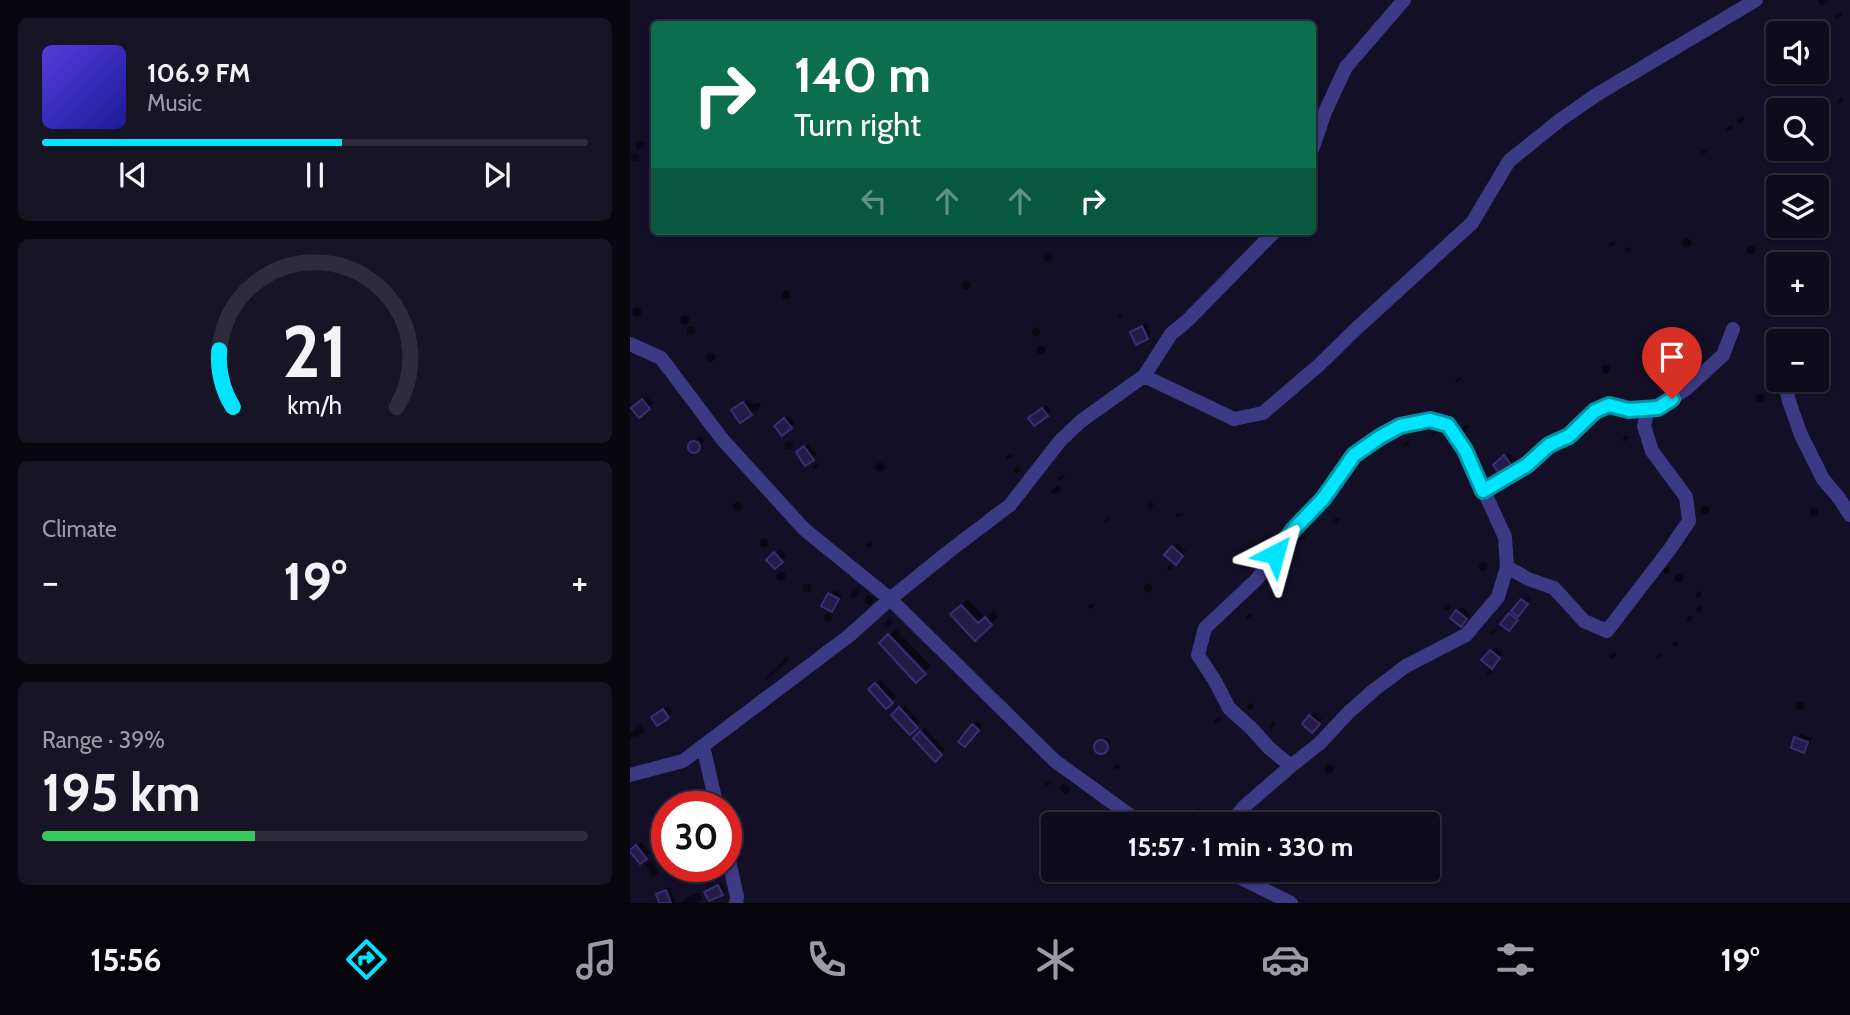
<!DOCTYPE html>
<html lang="en">
<head>
<meta charset="utf-8">
<style>
  :root { --surface:#0e0b1c; --page:#171425; --text:#f1f3f6; --muted:#9b9ba3; --line:#2e2b3b; --accent:#00e5ff }
  body { margin:0; font-family:Cabin,sans-serif; background:var(--page); color:var(--text); height:100vh; display:flex; flex-direction:column; font-size:26px; white-space:nowrap }
  * { box-sizing:border-box; margin:0 }
  p { font-size:23px; color:var(--muted) }
  .icon { flex:none; width:38px; height:38px; fill:none; stroke:currentColor; stroke-width:2; stroke-linecap:round; stroke-linejoin:round }
  .map { position:relative; flex:1; overflow:hidden }
  .details { display:flex; flex-direction:column; gap:18px; padding:18px; background:#08060f; width:630px }
  .details>* { flex:none }
  .guide { position:absolute; left:21px; top:21px; width:665px; height:214px; border-radius:7px; box-shadow:0 2px 5px #0004,0 0 0 2px var(--line); background:#0b6e4f; color:#fff; overflow:hidden }
  .buttons { position:absolute; left:1136px; top:21px; display:grid; gap:14px }
  .buttons a { display:grid; place-items:center; width:63px; height:63px; border-radius:7px; background:var(--surface); box-shadow:0 2px 5px #0004,0 0 0 2px var(--line); font-size:35px }
  .speed { position:absolute; left:21px; top:791px; display:flex; gap:14px; font-size:35px; font-weight:700; text-align:center }
  .speed>* { display:grid; place-content:center; width:91px; height:91px; border-radius:50%; background:var(--surface); box-shadow:0 2px 5px #0004,0 0 0 2px var(--line); line-height:1 }
  .speed .limit { border:10px solid #d22; background:#fff; color:#111 }
  .pin { position:absolute; display:grid; place-items:center; width:60px; height:60px; color:#fff; margin:-72px -30px; border-radius:50% 50% 50% 0; rotate:-45deg; box-shadow:0 0 7px #0007 }
  .pin .icon { rotate:45deg }
  .me { position:absolute; width:77px; margin:-38px; rotate:39deg; stroke-linejoin:round; filter:drop-shadow(0 0 5px #0008) }
  .turn { display:flex; align-items:center; gap:24px; height:147px; padding:0 28px; font-size:32px }
  .turn .icon { width:91px; height:91px; stroke-width:2.5 }
  .turn b { display:block; font-size:49px; line-height:60px }
  .lanes { display:flex; align-items:center; height:66px; padding:0 28px; background:#0003; justify-content:center; gap:35px; direction:ltr }
  .lanes .off { opacity:.35 }
  .big { font-size:52px; font-weight:800; line-height:1.1 }
  .details .tile { flex:1; display:flex; flex-direction:column; justify-content:center; gap:10px; min-width:0; padding:0 24px; border-radius:10px; background:var(--page) }
  .details .dial { align-items:center; gap:0 }
  .dial svg { height:182px; overflow:visible; fill:none; stroke:var(--line); stroke-width:7; stroke-linecap:round; text-anchor:middle }
  .dial text { fill:var(--text); stroke:none }
  .song { display:flex; align-items:center; gap:21px }
  .cover { width:84px; height:84px; border-radius:10px; background:linear-gradient(135deg,hsl(250 70% 55%),hsl(240 70% 35%)) }
  .played { height:7px; border-radius:4px; background:linear-gradient(90deg,var(--accent) 55%,var(--line) 55%) }
  .keys { display:flex; justify-content:space-around; direction:ltr }
  .heat { display:flex; justify-content:space-between; align-items:center; font-size:38px; direction:ltr }
  .charge { height:10px; border-radius:5px; background:linear-gradient(90deg,#34c759 39%,var(--line) 0) }
  .trip { position:absolute; left:411px; top:812px; width:399px; height:70px; border-radius:7px; background:var(--surface); box-shadow:0 2px 5px #0004,0 0 0 2px var(--line); font-weight:800; line-height:70px; text-align:center }
  .tabs { display:flex; height:112px; justify-content:space-around; align-items:center; background:#06040b; color:var(--muted) }
  .tabs .icon { width:49px; height:49px }
  .tabs .selected { color:var(--accent) }
  .tabs b { font-size:32px; color:var(--text) }
  main { display:flex; flex:1; min-height:0 }
  .map>svg:first-child { display:block }
  .shadow { fill:#0007 }
  .building { fill:#241b47; stroke:#3b2d73; stroke-width:2 }
  .lines { fill:none; stroke-linecap:round; stroke-linejoin:round }
  .minor { stroke:#3d3a85; stroke-width:14 }
  .route-casing { stroke:#0095a6; stroke-width:18 }
  .route { stroke:#00e5ff; stroke-width:12 }
</style>
</head>
<body>
<main>
<section class="details">
<div class="tile">
<div class="song"><i class="cover"></i><div><b>106.9 FM</b><p>Music</p></div></div>
<div class="played"></div>
<div class="keys"><svg class="icon" aria-label="previous" viewBox="0 0 24 24"><path d="M18 5L8 12l10 7zM5 5v14"/></svg><svg class="icon" aria-label="pause" viewBox="0 0 24 24"><path d="M8 5v14M16 5v14"/></svg><svg class="icon" aria-label="next" viewBox="0 0 24 24"><path d="M6 5l10 7-10 7zM19 5v14"/></svg></div>
</div>
<div class="tile dial"><svg viewBox="0 0 100 80">
<path d="M14 69A42 42 0 1 1 86 69"/>
<path d="M14 69A42 42 0 0 1 8 44" stroke="#00e5ff"/>
<text x="50" y="56" font-size="32" font-weight="700">21</text>
<text x="50" y="72" font-size="11">km/h</text>
</svg></div>
<div class="tile"><p>Climate</p>
<div class="heat"><a>−</a><b class="big">19°</b><a>+</a></div>
</div>
<div class="tile"><p>Range · 39%</p><b class="big">195 km</b><div class="charge"></div></div>
</section>
<div class="map">
<svg width="1220" height="903" viewBox="0 0 1220 903">
  <rect width="100%" height="100%" fill="#130f26"/>
  <!-- shadow -->
  <path class="shadow" d="M1187,0H1199L1192,6Z
    M1210,12L1212,15L1206,19L1205,16Z
    M1212,97L1214,100L1208,104L1207,101Z
    M1110,117H1114V121L1110,124L1107,121Z
    M1102,125L1103,128L1097,131L1096,128Z
    M10,140L15,143L14,146L7,151L5,144Z
    M1076,149L1077,152L1071,156L1070,152Z
    M0.5 157a4.5 4.5 0 1 1 9 0a4.5 4.5 0 1 1-9 0Z
    M1052.5 243a4.5 4.5 0 1 1 9 0a4.5 4.5 0 1 1-9 0Z
    M984,241L985,244L983,246L978,247L980,243Z
    M1116.5 250a4.5 4.5 0 1 1 9 0a4.5 4.5 0 1 1-9 0Z
    M1000,247L1001,249L1000,251L995,252L997,248Z
    M413.5 257a4.5 4.5 0 1 1 9 0a4.5 4.5 0 1 1-9 0Z
    M331.5 285a4.5 4.5 0 1 1 9 0a4.5 4.5 0 1 1-9 0Z
    M151.5 295a4.5 4.5 0 1 1 9 0a4.5 4.5 0 1 1-9 0Z
    M2.5 312a4.5 4.5 0 1 1 9 0a4.5 4.5 0 1 1-9 0Z
    M489,314H493V317L487,319Z
    M50.5 320a4.5 4.5 0 1 1 9 0a4.5 4.5 0 1 1-9 0Z
    M517,323L521,333L517,338L502,332L506,328Z
    M56.5 331a4.5 4.5 0 1 1 9 0a4.5 4.5 0 1 1-9 0Z
    M401.5 332a4.5 4.5 0 1 1 9 0a4.5 4.5 0 1 1-9 0Z
    M406.5 350a4.5 4.5 0 1 1 9 0a4.5 4.5 0 1 1-9 0Z
    M76.5 357a4.5 4.5 0 1 1 9 0a4.5 4.5 0 1 1-9 0Z
    M971.5 369a4.5 4.5 0 1 1 9 0a4.5 4.5 0 1 1-9 0Z
    M831,377L832,379L826,383L825,380Z
    M1125.5 398a4.5 4.5 0 1 1 9 0a4.5 4.5 0 1 1-9 0Z
    M17,396L23,403L9,416L3,408Z
    M118,399L122,405L125,403H130L131,406L127,411H124L121,414L103,410Z
    M417,405L421,411L417,415L405,414Z
    M159,415L165,423L161,427L151,422Z
    M835,425L840,426L834,432L832,430Z
    M806,431L807,433L802,437L801,434Z
    M995,436H998V439L994,442L992,440Z
    M70,437L73,438L74,441L65,451L61,449V443Z
    M154.5 445a4.5 4.5 0 1 1 9 0a4.5 4.5 0 1 1-9 0Z
    M778,441L780,443L774,447L773,444Z
    M179,444L187,454L182,459L172,448Z
    M879,453L886,461L872,473L865,465Z
    M381,454L383,456L377,460L376,457Z
    M245.5 467a4.5 4.5 0 1 1 9 0a4.5 4.5 0 1 1-9 0Z
    M185,463H189V467L183,469Z
    M386,467H389L390,471L386,474L383,471Z
    M434,475L435,477L429,481L428,478Z
    M429,486L431,490L423,495L420,491Z
    M522,501L524,505L519,509L517,506Z
    M102.5 507a4.5 4.5 0 1 1 9 0a4.5 4.5 0 1 1-9 0Z
    M1070.5 510a4.5 4.5 0 1 1 9 0a4.5 4.5 0 1 1-9 0Z
    M1179.5 512a4.5 4.5 0 1 1 9 0a4.5 4.5 0 1 1-9 0Z
    M547,513H550L551,516L545,518Z
    M479,516V521L475,523V519Z
    M705,518L710,519L706,524L702,522Z
    M674,535L676,538L670,541L669,538Z
    M129.5 543a4.5 4.5 0 1 1 9 0a4.5 4.5 0 1 1-9 0Z
    M239,541H242V545L239,548L236,545Z
    M547,543L556,551L550,558L543,547Z
    M150,549L156,556L145,567L138,560Z
    M848.5 566a4.5 4.5 0 1 1 9 0a4.5 4.5 0 1 1-9 0Z
    M539,565H543V567L540,571L536,569Z
    M1036,567H1039L1040,571L1036,574L1033,571Z
    M146.5 576a4.5 4.5 0 1 1 9 0a4.5 4.5 0 1 1-9 0Z
    M1044.5 578a4.5 4.5 0 1 1 9 0a4.5 4.5 0 1 1-9 0Z
    M513.5 588a4.5 4.5 0 1 1 9 0a4.5 4.5 0 1 1-9 0Z
    M172.5 588a4.5 4.5 0 1 1 9 0a4.5 4.5 0 1 1-9 0Z
    M228,587L232,590L224,598L220,595Z
    M204,590L212,595L202,610L200,595Z
    M1068,591H1071V595L1068,598L1065,596Z
    M234.5 600a4.5 4.5 0 1 1 9 0a4.5 4.5 0 1 1-9 0Z
    M897,596L901,599L888,614L890,615L883,625L880,615Z
    M338,599L355,618L363,611L368,617L345,638L323,614Z
    M463,603L464,606L459,610L458,606Z
    M816,605H820L821,607L818,611L814,609Z
    M1072,605V610L1067,612V608Z
    M831,607L840,614L835,620L827,611Z
    M193.5 618a4.5 4.5 0 1 1 9 0a4.5 4.5 0 1 1-9 0Z
    M620,614L622,616L617,620L615,617Z
    M1058,616H1062V620L1058,623L1056,620Z
    M259,619L263,622L258,627L255,624Z
    M266,629L301,666L286,681L251,643Z
    M865,629L866,632L861,636L860,632Z
    M1045,641L1049,642L1046,647L1042,645Z
    M865,647L873,653L866,662L854,660Z
    M982,653H986V656L982,659L979,657Z
    M1031,653L1032,656L1027,659L1026,656Z
    M157,657L159,659L136,681L134,679Z
    M858,670H862V674L856,676Z
    M250,680L266,697L257,706L241,689Z
    M1165.5 706a4.5 4.5 0 1 1 9 0a4.5 4.5 0 1 1-9 0Z
    M620,703L623,704L624,707L620,710L617,707Z
    M274,705L290,722L280,733L263,715Z
    M38,706L42,712L38,717L27,713Z
    M685,712L692,719L682,730L674,724Z
    M590,717L591,720L590,721L586,724L584,722L586,718Z
    M348,721L352,725L339,741H330Z
    M642,722H645V726L639,728Z
    M11,725L15,731L5,738L4,736L0,739V733Z
    M295,728L315,750L305,759L285,738Z
    M1170,734L1181,738L1178,747L1174,751L1166,738Z
    M475,738H478L481,744L474,752H470L467,749V745Z
    M489,764L490,767L484,770L483,767Z
    M694.5 769a4.5 4.5 0 1 1 9 0a4.5 4.5 0 1 1-9 0Z
    M421,780L422,783L416,787L415,783Z
    M433,783L441,789L437,795L429,788Z
    M568,808L575,815L565,824H562L557,818Z
    M11,842L20,853L16,857L5,847Z
    M21,860L29,873L23,877L15,864Z
    M92,882L96,890L92,894L77,892L81,888Z
    M40,887L46,903H31L28,894L32,890Z
    M69,892L72,899L68,903H52L56,898Z"/>
  <!-- building -->
  <path class="building" d="M512,326L518,339L506,345L500,332Z
    M12,399L20,409L9,418L1,408Z
    M113,402L122,415L110,423L101,410Z
    M412,408L418,416L404,426L398,418Z
    M154,418L162,428L152,436L144,426Z
    M58 447a6 6 0 1 1 12 0a6 6 0 1 1-12 0Z
    M174,446L184,460L175,466L166,452Z
    M874,455L883,467L872,476L863,465Z
    M542,546L553,556L546,565L534,555Z
    M144,552L153,562L145,569L136,560Z
    M198,593L209,599L202,612L191,606Z
    M891,599L898,604L888,617L881,611Z
    M331,605L348,623L355,617L362,625L345,641L320,614Z
    M826,610L837,619L831,627L820,618Z
    M879,613L888,620L879,631L870,624Z
    M258,634L296,674L286,683L249,643Z
    M860,650L870,658L862,669L851,660Z
    M245,683L263,703L256,709L238,689Z
    M269,707L288,728L280,735L261,715Z
    M33,709L39,718L27,726L21,717Z
    M679,715L690,724L682,733L672,724Z
    M342,724L349,730L335,747L328,742Z
    M290,731L312,755L305,762L283,738Z
    M1164,737L1178,742L1174,753L1161,748Z
    M464 747a7 7 0 1 1 14 0a7 7 0 1 1-14 0Z
    M563,811L572,821L568,824H560L554,818Z
    M6,845L17,859L10,864L0,852V850Z
    M88,885L93,895L79,901L74,892Z
    M36,890L41,903H29L26,894Z"/>
  <g class="lines">
    <!-- minor -->
    <path class="minor" d="M682,150L695,112L716,67L774,0
      M0,344L31,358L92,439L174,529L260,599L425,761L512,824
      M514,376L604,419L633,413L689,365L727,328L842,223L879,161L930,120L966,95L1126,0
      M1154,380L1159,401L1171,435L1193,479L1209,498L1220,515
      M853,491L897,465L919,445L939,436L965,411L979,405L999,409L1028,408L1056,389L1093,355L1103,329
      M877,567L898,579L924,588L954,621L977,631L1040,549L1059,521L1056,497L1022,451L1014,426L1018,409
      M73,746L87,807
      M0,775L53,761L220,635L260,599L322,549L380,505L430,441L451,421L514,376L541,334L558,320L645,231
      M599,824L616,805L661,766L690,743L718,713L744,690L776,666L836,635L868,597L877,567L875,537L835,450L818,425L800,420L770,426L749,437L724,455L693,499L664,529L627,579L575,628L568,655L585,681L599,708L623,730L639,748L661,766
      M96,847L107,897L106,903
      M595,870L661,903"/>
  </g>
  <g class="lines">
    <defs>
      <path id="route" d="M645,554L664,529L693,499L724,455L750,437L770,426L800,420L818,425L835,450L853,491L897,465L919,445L939,436L965,411L979,405L999,410L1028,408L1042,399"/>
    </defs>
    <!-- route casing -->
    <use href="#route" class="route-casing"/>
    <!-- route -->
    <use href="#route" class="route"/>
  </g>
</svg>
<div class="buttons">
<a><svg class="icon" aria-label="sound" viewBox="0 0 24 24"><path d="M4 9h4l5-4v14l-5-4H4zM17 9q2 3 0 6"/></svg></a>
<a><svg class="icon" aria-label="search" viewBox="0 0 24 24"><circle cx="10" cy="10" r="6"/><path d="M15 15l6 6"/></svg></a>
<a><svg class="icon" aria-label="layers" viewBox="0 0 24 24"><path d="M12 4l9 5-9 5-9-5zM3 14l9 5 9-5"/></svg></a>
<a>+</a>
<a>−</a>
</div>
<div class="speed"><div class="limit">30</div></div>
<div class="pin" style="left:1042px;top:399px;background:#d93025"><svg class="icon" aria-label="arrive" viewBox="0 0 24 24"><path d="M6 21V4h12l-3 4 3 4H6"/></svg></div>
<svg class="me" style="left:645px;top:554px" viewBox="-20 -20 40 40"><path d="M0-17L14 15 0 8-14 15z" fill="#00e5ff" stroke="#fff" stroke-width="4"/></svg>
<div class="trip">15:57 · 1 min · 330 m</div>
<div class="guide">
<div class="turn"><svg class="icon" aria-label="right" viewBox="0 0 24 24"><path d="M7 20v-9h11M14 6l5 5-5 5"/></svg><div><b>140 m</b>Turn right</div></div>
<div class="lanes"><svg class="icon off" aria-label="left" viewBox="0 0 24 24"><path d="M17 20v-9H6M10 6l-5 5 5 5"/></svg><svg class="icon off" aria-label="ahead" viewBox="0 0 24 24"><path d="M12 20V5M6 11l6-6 6 6"/></svg><svg class="icon off" aria-label="ahead" viewBox="0 0 24 24"><path d="M12 20V5M6 11l6-6 6 6"/></svg><svg class="icon" aria-label="right" viewBox="0 0 24 24"><path d="M7 20v-9h11M14 6l5 5-5 5"/></svg></div>
</div>
</div>
</main>
<nav class="tabs">
<b>15:56</b>
<svg class="icon selected" aria-label="directions" viewBox="0 0 24 24"><path d="M12 3l9 9-9 9-9-9zM9 14v-3h6M13 9l2 2-2 2"/></svg>
<svg class="icon" aria-label="music" viewBox="0 0 24 24"><path d="M9 18V5l10-2v13"/><circle cx="6" cy="18" r="3"/><circle cx="16" cy="16" r="3"/></svg>
<svg class="icon" aria-label="phone" viewBox="0 0 24 24"><path d="M5 4h4l2 5-3 2q2 4 5 5l2-3 5 2v4C11 20 4 13 5 4z"/></svg>
<svg class="icon" aria-label="climate" viewBox="0 0 24 24"><path d="M12 3v18M4 7l16 10M4 17L20 7"/></svg>
<svg class="icon" aria-label="car" viewBox="0 0 24 24"><path d="M5 17H2v-5l4-1 3-4h7l3 4 3 1v5h-3M9 17h6M6 11h13"/><circle cx="7" cy="17" r="2"/><circle cx="17" cy="17" r="2"/></svg>
<svg class="icon" aria-label="filters" viewBox="0 0 24 24"><path d="M4 7h16M4 17h16"/><circle cx="9" cy="7" r="2"/><circle cx="15" cy="17" r="2"/></svg>
<b>19°</b>
</nav>
</body>
</html>
